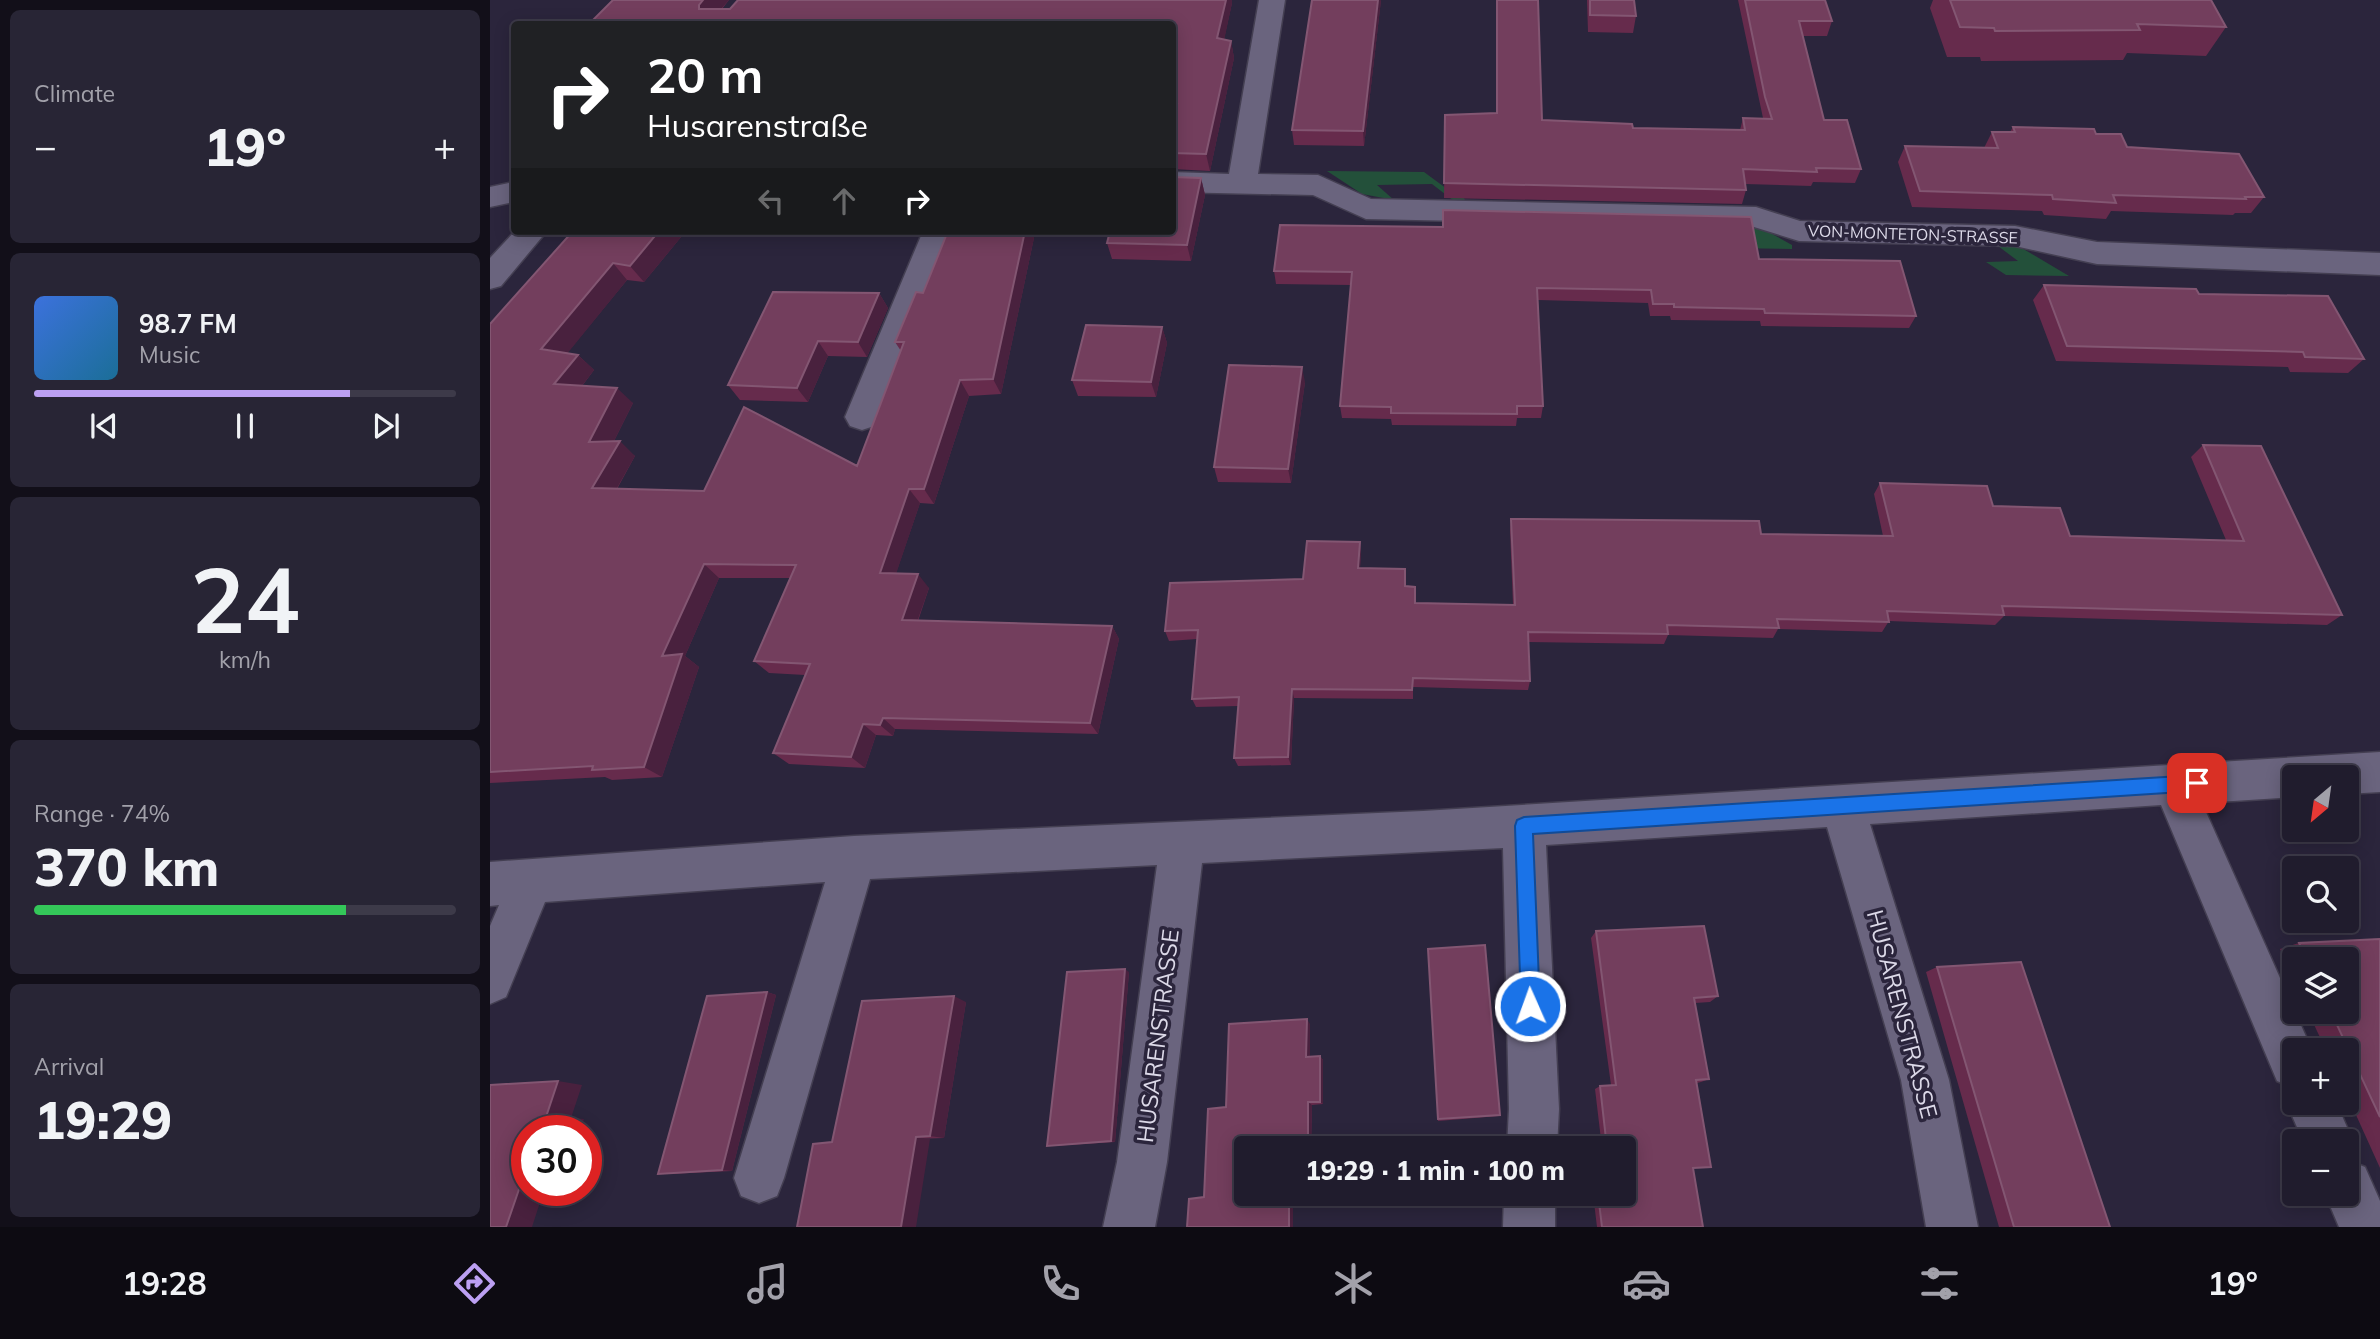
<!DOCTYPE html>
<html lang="en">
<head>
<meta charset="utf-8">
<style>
  :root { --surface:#201c2d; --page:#282535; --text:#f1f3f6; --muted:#a2a1aa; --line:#3d3a49; --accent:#bca0f2 }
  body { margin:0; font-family:Mulish,sans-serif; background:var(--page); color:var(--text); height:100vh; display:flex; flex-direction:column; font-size:26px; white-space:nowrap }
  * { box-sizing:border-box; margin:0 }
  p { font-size:23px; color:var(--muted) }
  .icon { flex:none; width:38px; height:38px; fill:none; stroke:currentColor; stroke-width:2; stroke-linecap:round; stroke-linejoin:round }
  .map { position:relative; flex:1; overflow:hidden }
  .sheet { display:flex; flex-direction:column; gap:10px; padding:10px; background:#120f19; width:490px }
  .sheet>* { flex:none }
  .guide { position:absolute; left:21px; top:21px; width:665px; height:214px; border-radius:7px; box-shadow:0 4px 18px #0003,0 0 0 2px var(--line); background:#202124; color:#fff; overflow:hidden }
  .needle { width:46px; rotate:209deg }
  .controls { position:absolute; left:1792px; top:765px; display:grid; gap:14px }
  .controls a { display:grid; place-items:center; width:77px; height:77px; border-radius:7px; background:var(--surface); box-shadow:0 4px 18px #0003,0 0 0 2px var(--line); font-size:35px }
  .speed { position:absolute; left:21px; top:1115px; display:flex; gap:14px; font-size:35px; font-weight:700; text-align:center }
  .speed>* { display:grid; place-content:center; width:91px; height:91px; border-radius:50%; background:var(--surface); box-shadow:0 4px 18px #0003,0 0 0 2px var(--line); line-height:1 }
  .speed .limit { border:10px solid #d22; background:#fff; color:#111 }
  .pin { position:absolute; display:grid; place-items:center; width:60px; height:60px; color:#fff; margin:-30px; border-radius:14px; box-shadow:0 4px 10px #0006 }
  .me { position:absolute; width:77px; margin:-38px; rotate:358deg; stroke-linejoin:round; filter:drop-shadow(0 0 5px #0008) }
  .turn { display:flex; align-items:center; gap:24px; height:147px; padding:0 21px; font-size:32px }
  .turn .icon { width:91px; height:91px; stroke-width:2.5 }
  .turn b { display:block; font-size:49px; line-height:60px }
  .lanes { display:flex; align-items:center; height:66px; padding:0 21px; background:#0003; justify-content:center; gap:35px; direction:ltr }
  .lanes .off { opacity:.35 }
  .big { font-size:52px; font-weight:800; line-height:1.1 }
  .sheet .card { flex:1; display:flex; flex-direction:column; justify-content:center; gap:10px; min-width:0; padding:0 24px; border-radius:10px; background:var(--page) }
  .sheet .dial { align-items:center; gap:0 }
  .dial b { font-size:91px; line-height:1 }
  .song { display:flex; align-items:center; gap:21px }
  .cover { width:84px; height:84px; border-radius:10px; background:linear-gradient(135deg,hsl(220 70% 55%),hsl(200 70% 35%)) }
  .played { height:7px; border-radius:4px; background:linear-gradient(90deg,var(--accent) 75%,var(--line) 75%) }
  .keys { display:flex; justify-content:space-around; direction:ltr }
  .heat { display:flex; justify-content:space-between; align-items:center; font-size:38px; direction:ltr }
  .charge { height:10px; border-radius:5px; background:linear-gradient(90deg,#34c759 74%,var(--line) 0) }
  .trip { position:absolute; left:744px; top:1136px; width:402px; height:70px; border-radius:7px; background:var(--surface); box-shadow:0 4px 18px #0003,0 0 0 2px var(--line); font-weight:800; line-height:70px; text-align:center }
  .menu { display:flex; height:112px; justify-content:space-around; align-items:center; background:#0d0b12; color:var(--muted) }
  .menu .icon { width:49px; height:49px }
  .menu .selected { color:var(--accent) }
  .menu b { font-size:32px; color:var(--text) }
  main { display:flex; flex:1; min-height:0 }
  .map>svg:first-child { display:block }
  .green { fill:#23503a }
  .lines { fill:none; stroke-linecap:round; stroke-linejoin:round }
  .minor-casing { stroke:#443f52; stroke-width:3 }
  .minor { fill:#6a647e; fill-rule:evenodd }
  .wall { fill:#662b4c }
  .shaded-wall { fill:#49213e }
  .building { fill:#733e5d; stroke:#835672; stroke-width:2 }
  .route { fill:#1a73e8; stroke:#114b97; stroke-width:2 }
  .labels { text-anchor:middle; stroke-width:7; stroke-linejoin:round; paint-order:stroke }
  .far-street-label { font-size:16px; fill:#dcd9e8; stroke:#2b253c }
  .near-street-label { font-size:23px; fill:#dcd9e8; stroke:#2b253c }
</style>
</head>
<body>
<main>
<section class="sheet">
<div class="card"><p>Climate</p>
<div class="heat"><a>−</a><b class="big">19°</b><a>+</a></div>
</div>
<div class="card">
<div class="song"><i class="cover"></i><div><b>98.7 FM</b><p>Music</p></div></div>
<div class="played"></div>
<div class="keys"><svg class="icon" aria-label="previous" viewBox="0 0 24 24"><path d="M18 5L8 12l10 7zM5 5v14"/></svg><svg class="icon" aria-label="pause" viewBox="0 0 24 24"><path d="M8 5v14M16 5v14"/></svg><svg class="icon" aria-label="next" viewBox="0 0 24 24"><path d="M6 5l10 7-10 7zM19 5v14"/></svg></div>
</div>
<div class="card dial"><b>24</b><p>km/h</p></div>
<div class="card"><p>Range · 74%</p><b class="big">370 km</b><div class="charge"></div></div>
<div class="card"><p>Arrival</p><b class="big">19:29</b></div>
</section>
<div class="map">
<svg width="1890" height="1227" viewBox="0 0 1890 1227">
  <rect width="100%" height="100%" fill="#2b253c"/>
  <!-- green -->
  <path class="green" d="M837,171L934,172L968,197H974L975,201H964L942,184L887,185L904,200L872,194Z
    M1240,223L1266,225L1302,245V249L1239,248L1230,242H1267Z
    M1508,246L1530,247L1579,276L1516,275L1496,262L1528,261Z"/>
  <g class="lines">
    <defs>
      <path id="minor" d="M769,0H795L768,174L828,175L881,199L1266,207L1310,221L1525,226L1607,242L1890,253V275L1607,264L1525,246L1309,241L1264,227L876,219L823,195L682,192V172L739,174Z
        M24,182V202L0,207V187Z
        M25,231H57L11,286L0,289V258Z
        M433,231H463L389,417L384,426L372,430L360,426L355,417Z
        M1890,752V792L1857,794V777H1804V797L1712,803L1822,1050H1804V1102H1846L1863,1141L1857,1156V1141H1813L1796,1102L1802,1087L1787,1081L1671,805L1380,824L1459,1080L1488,1227H1436L1411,1080L1337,827L1056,845L1069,1109L1067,1148H1017L1019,1109L1013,848L712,863L677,1162L665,1227H613L627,1162L667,865L380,879L294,1178L287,1196L269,1203L251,1196L244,1178L335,882L55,902L16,997L0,1004V926L9,905L0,906V862L364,836L933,811Z
        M1857,1160L1875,1167L1890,1201V1227H1849L1835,1194H1857Z
        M1014,1194H1065V1227H1013Z"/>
    </defs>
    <!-- minor casing -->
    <use href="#minor" class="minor-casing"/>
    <!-- minor -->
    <use href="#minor" class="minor"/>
  </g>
  <!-- wall -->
  <path class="wall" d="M123,0H239L232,9H240L248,0H742V3L734,39L741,41L744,58L720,171L682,169V24H99Z
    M891,0L874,146L804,145L802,130Z
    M1007,0L1052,120L1143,128L1250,130L1253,118H1273L1248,0H1335L1342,21L1337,36H1313L1334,120L1371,169L1365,183L1323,182L1321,186L1255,184L1256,190L1252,204L954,198L955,115L1006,113Z
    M1097,0H1144L1146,16L1143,33L1098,32Z
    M1443,0H1721L1736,27L1716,56L1637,53L1633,60L1491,61L1490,57H1457L1440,8Z
    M1523,127L1606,134L1637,147L1774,197L1761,213H1745L1743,215L1621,211L1616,219L1554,215L1552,211L1422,207L1408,162L1415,146L1494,148L1502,132H1520Z
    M711,178L715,195L701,261L622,259L617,243Z
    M83,231H196L154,282L137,280L77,353L88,355L104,370L92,386L143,403L124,441L145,456L127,489L214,491L367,466L411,351L405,342L433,293L458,231H544L545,233L511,394L479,396L444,504L430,503L406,573L439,588L428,621L622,626L629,639L608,734L405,729L403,736L386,735L375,768L299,764L283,753L315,675L279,673L264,661L300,578H229L195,656L209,667L172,777L122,780L115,777L0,783V324Z
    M1269,259L1426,316L1419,328L1271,326L1270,321L1181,320L1180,316H1160L1158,303L1048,300L1053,406L1051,418H1027L1026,426L902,425L901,419L852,418L850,406L861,285L786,284L784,271Z
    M1554,285L1709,294L1874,359L1858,373L1800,372L1798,367L1566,361L1543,300Z
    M389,293L398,308L377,357L338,356L318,402L250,400L238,385Z
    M672,327L677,343L666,397L588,396L582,380Z
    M815,382L801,483L728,482L724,467Z
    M1713,445L1852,615L1837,625L1514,616L1505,625L1399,621L1392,632L1288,629L1283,638L1178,635L1174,644L1038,642L1040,681L1038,690L923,687V699L804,698L801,765L748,766L744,758L749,706L706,707L702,699L707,639L679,641L675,631L813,579L870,542L871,553L870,568L916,579L915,586L926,603L1023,605L1020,530L1021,519L1271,534L1393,536L1384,494L1390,483L1503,506L1580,536L1736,540L1701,457Z
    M1106,931L1228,996L1220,1002L1205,1003L1219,1079L1211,1082L1207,1083L1221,1167L1203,1168L1213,1227H1107L1103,1194H1134V1148H1112L1105,1089L1110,1086L1121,1085L1101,938Z
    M1890,939V1168L1857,1095V1050H1836L1818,1012H1857V959H1804V980L1790,949L1809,943Z
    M938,949L1010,1115L1009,1116L948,1121Z
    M1447,967L1620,1227H1509L1436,972Z
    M639,972L625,1142L562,1146H557Z
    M277,992L286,995L242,1171L179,1174H168Z
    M476,1002L454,1138L342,1142Z
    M820,1024V1057L830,1056L833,1060V1104L822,1105L821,1148H756L714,1197L736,1107Z"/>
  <!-- shaded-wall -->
  <path class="shaded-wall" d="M213,0H239L219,22L209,9V5Z
    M736,0H742V3L731,55L727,38Z
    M888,0H891L874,146L873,131Z
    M741,41L744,58L720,171L716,154Z
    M711,178L715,195L701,261L697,245Z
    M169,231H196L154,282L140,266Z
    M535,231H544L545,233L511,394L503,379Z
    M123,263L137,280L68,365L51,349Z
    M389,293L398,308L377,357L368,342Z
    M672,327L677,343L666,397L661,382Z
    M328,341L338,356L318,402L307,388Z
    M88,355L104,370L81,400L64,384Z
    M812,367L815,382L801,483L798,469Z
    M470,380L479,396L444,504L434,489Z
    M127,388L143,403L116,457L99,442Z
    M130,441L145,456L119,502L102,488Z
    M419,489L430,503L402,586L390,573Z
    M870,542L871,553L869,579L868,568Z
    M214,564L229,578L195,656L209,667L172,777L154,767L172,656Z
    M428,574L439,588L423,633L412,620Z
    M622,626L629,639L608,734L600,723Z
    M802,689L804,698L801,765L798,757Z
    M393,718L405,729L403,736L390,725Z
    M373,724L386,735L375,768L361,757Z
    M635,969L639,972L625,1142L621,1141Z
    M277,992L286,995L242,1171L232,1170Z
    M464,996L476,1002L454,1138L440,1136Z
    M817,1019L820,1024V1061L816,1057Z
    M830,1056L833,1060V1104L830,1102Z
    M68,1081L92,1085L81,1118L94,1119L90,1130H65L56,1117Z
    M818,1102L822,1105L821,1148H818Z
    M426,1137L440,1139L426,1227H411Z
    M36,1169H37V1190H54L42,1227H16Z
    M799,1194H803V1227H799Z"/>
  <!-- building -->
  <path class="building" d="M123,0H213L209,5V9H240L248,0H736L727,38L741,41L716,154L682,153V121L687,104H682V24H99Z
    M822,0H888L873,131L802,130Z
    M1007,0H1048L1052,120L1142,124L1143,128L1255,130L1253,118L1282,119L1275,97L1255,0H1335L1342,21H1309L1334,120H1357L1371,169L1326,168L1327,172L1253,169L1256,190L954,183L955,115L1007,113Z
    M1100,0H1144L1146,16L1100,15Z
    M1460,0H1721L1736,27L1647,24L1650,30L1505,31L1504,28L1470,27Z
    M1523,127L1604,129L1606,134H1631L1637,147L1749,154L1774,197H1755L1756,199L1623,195L1626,203L1563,199L1562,195L1430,191L1415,146L1508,148L1502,132H1525Z
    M682,177L711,178L697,245L617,243L620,231H682Z
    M953,210L1261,217L1269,259L1410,261L1426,316L1275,313L1274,309L1184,307V304H1163L1161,290L1047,288L1053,406H1027V414L901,413V407L850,406L862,272L784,271L790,225L953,227Z
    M83,231H169L140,266L123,263L51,349L88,355L64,384L127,388L99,442L130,441L102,488L214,491L254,407L367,466L414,342H405L426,292L433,293L458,231H535L503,379L470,380L434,489H419L390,573L428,574L412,620L622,626L600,723L393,718L390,725L373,724L361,757L283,753L320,664L264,661L306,565L214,564L172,656L192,654L154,767L102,770L103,766L0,772V324Z
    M1554,285L1706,289L1709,294L1838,296L1874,359L1815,357L1813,352L1577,346Z
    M283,292L389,293L368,342L328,341L307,388L238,385Z
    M596,325L672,327L661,382L582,380Z
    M739,365L812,367L798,469L724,467Z
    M1713,445L1771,446L1852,615L1512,606L1514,615L1397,611L1399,622L1287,619L1289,628L1177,625L1178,634L1038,632L1040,681L923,678L922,690L802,689L798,757L744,758L749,697L702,699L708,630L675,631L680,583L813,579L817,541L870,542L868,568L915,569V586L925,587V603L1025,605L1021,519L1269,521L1271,534L1403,536L1390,483L1497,486L1503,506L1570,508L1580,536L1754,541Z
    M1214,926L1228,996L1204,998L1219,1079L1206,1080L1221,1167L1203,1168L1213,1227H1112L1108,1194H1134V1148H1117L1110,1086L1126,1085L1106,931Z
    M1890,939V1117L1841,1012H1857V959H1816L1809,943Z
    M995,945L1010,1115L948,1119L938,949Z
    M1531,962L1620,1227H1524L1447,967Z
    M635,969L621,1141L557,1146L577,972Z
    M277,992L232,1170L168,1174L217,996Z
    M464,996L440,1136L426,1137L411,1227H307L323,1144L342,1142L372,1001Z
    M817,1019L816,1057L830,1056V1102H818V1148H756V1194H799V1227H697L699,1199L714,1197L718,1109L736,1107L739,1024Z
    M68,1081L56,1117H70L65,1130H37V1169H36L16,1227H0V1085Z"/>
  <!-- route -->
  <path class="route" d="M1707,775L1713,777L1716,783L1713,789L1707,791L1043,834L1050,1006L1047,1013L1040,1016L1034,1013L1031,1006L1025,826L1027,820L1034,817Z"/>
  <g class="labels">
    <!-- far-street labels -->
    <g class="far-street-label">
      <text transform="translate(1423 234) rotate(2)" y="6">VON-MONTETON-STRASSE</text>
    </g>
    <!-- near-street labels -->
    <g class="near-street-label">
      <text transform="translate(1412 1014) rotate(75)" y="8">HUSARENSTRASSE</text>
      <text transform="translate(668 1036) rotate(-83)" y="8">HUSARENSTRASSE</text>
    </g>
  </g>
</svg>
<div class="controls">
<a><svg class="needle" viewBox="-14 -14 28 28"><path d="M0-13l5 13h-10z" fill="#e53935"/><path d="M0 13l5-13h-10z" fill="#a2a1aa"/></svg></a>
<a><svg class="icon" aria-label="search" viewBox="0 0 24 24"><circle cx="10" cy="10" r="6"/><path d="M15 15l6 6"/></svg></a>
<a><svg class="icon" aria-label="layers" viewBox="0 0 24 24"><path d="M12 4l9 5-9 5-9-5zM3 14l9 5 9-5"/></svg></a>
<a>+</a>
<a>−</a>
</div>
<div class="speed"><div class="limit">30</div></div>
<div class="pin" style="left:1707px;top:783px;background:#d93025"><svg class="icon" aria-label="arrive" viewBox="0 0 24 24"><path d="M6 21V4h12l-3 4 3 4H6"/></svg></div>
<svg class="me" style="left:1040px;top:1006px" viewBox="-20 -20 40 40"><circle r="17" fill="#1a73e8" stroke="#fff" stroke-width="3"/><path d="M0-11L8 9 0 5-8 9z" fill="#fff"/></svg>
<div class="trip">19:29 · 1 min · 100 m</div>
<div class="guide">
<div class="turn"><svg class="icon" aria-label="right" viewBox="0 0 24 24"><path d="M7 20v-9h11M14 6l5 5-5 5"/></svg><div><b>20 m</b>Husarenstraße</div></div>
<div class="lanes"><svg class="icon off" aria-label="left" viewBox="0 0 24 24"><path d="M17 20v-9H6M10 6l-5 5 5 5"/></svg><svg class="icon off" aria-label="ahead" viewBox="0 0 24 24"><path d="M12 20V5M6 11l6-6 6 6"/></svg><svg class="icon" aria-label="right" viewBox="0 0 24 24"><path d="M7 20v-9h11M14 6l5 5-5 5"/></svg></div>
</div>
</div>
</main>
<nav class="menu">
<b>19:28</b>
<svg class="icon selected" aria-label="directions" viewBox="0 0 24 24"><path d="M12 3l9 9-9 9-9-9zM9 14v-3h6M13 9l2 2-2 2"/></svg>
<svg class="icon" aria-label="music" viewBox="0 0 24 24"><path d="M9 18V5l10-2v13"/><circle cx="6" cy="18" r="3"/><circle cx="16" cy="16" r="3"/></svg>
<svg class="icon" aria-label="phone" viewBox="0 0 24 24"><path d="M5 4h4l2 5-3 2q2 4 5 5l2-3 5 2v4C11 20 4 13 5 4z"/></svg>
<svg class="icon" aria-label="climate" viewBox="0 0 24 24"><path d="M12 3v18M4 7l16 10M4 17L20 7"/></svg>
<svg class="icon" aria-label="car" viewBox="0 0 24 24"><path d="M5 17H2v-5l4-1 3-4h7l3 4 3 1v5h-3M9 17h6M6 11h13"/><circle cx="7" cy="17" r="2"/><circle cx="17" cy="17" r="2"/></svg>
<svg class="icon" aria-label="filters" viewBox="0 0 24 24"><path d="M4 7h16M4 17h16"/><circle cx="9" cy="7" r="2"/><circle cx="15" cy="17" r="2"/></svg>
<b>19°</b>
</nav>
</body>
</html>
